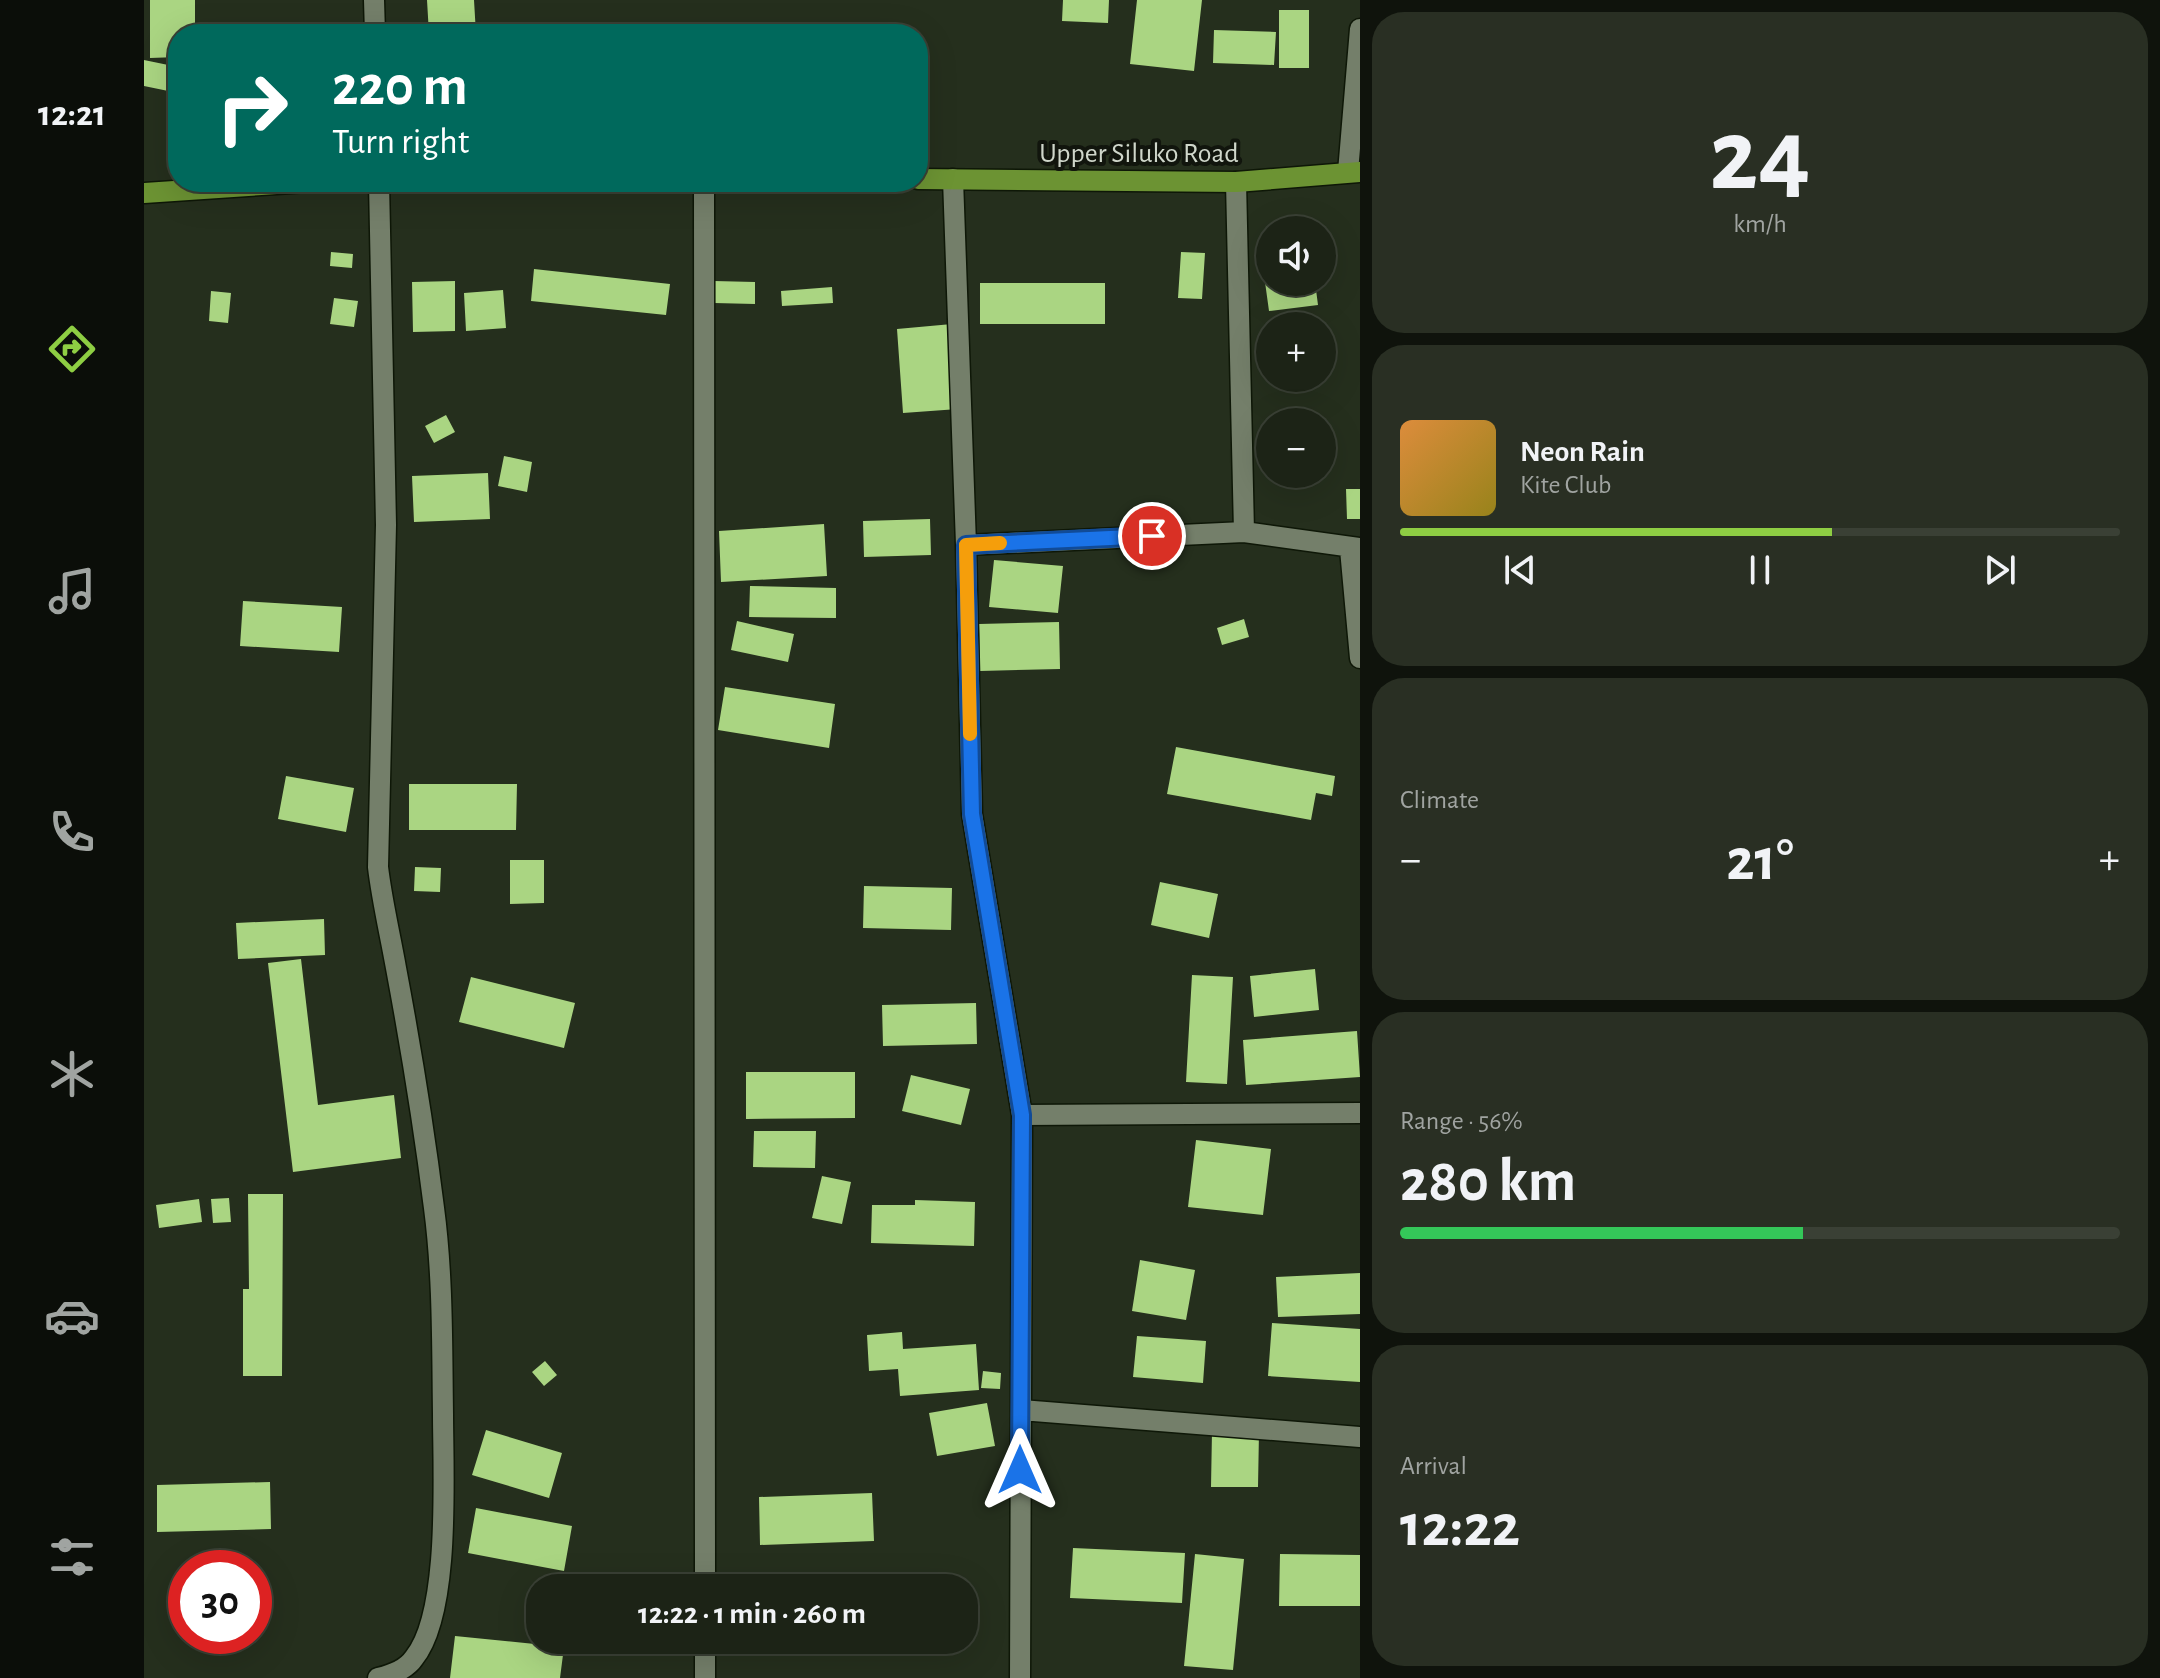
<!DOCTYPE html>
<html lang="en">
<head>
<meta charset="utf-8">
<style>
  :root { --surface:#1c2316; --page:#292f23; --text:#f1f3f6; --muted:#a0a4a1; --line:#3a4035; --accent:#8ece43 }
  body { margin:0; font-family:"Alegreya Sans",sans-serif; background:var(--page); color:var(--text); height:100vh; display:flex; flex-direction:column; font-size:30px; white-space:nowrap }
  * { box-sizing:border-box; margin:0 }
  p { font-size:26px; color:var(--muted) }
  .icon { flex:none; width:44px; height:44px; fill:none; stroke:currentColor; stroke-width:2; stroke-linecap:round; stroke-linejoin:round }
  .map { position:relative; flex:1; overflow:hidden }
  .details { display:flex; flex-direction:column; gap:12px; padding:12px; background:#0f130c; width:800px }
  .details>* { flex:none }
  .top-card { position:absolute; left:24px; top:24px; width:760px; height:168px; border-radius:32px; box-shadow:0 8px 32px #0002,0 0 0 2px var(--line); background:#00695c; color:#fff; overflow:hidden }
  .buttons { position:absolute; left:1112px; top:216px; display:grid; gap:16px }
  .buttons a { display:grid; place-items:center; width:80px; height:80px; border-radius:50%; background:var(--surface); box-shadow:0 8px 32px #0002,0 0 0 2px var(--line); font-size:40px }
  .speed { position:absolute; left:24px; top:1550px; display:flex; gap:16px; font-size:40px; font-weight:700; text-align:center }
  .speed>* { display:grid; place-content:center; width:104px; height:104px; border-radius:50%; background:var(--surface); box-shadow:0 8px 32px #0002,0 0 0 2px var(--line); line-height:1 }
  .speed .limit { border:12px solid #d22; background:#fff; color:#111 }
  .pin { position:absolute; display:grid; place-items:center; width:68px; height:68px; color:#fff; margin:-34px; border:4px solid #fff; border-radius:50%; box-shadow:0 2px 8px #0007 }
  .me { position:absolute; width:88px; margin:-44px; rotate:0deg; stroke-linejoin:round; filter:drop-shadow(0 0 6px #0008) }
  .turn { display:flex; align-items:center; gap:28px; height:168px; padding:0 32px; font-size:36px }
  .turn .icon { width:104px; height:104px; stroke-width:2.5 }
  .turn b { display:block; font-size:56px; line-height:68px }
  .big { font-size:60px; font-weight:600; line-height:1.1 }
  .details .tile { flex:1; display:flex; flex-direction:column; justify-content:center; gap:12px; min-width:0; padding:0 28px; border-radius:32px; background:var(--page) }
  .details .dial { align-items:center; gap:0 }
  .dial b { font-size:104px; line-height:1 }
  .song { display:flex; align-items:center; gap:24px }
  .cover { width:96px; height:96px; border-radius:12px; background:linear-gradient(135deg,hsl(30 70% 55%),hsl(50 70% 35%)) }
  .played { height:8px; border-radius:4px; background:linear-gradient(90deg,var(--accent) 60%,var(--line) 60%) }
  .keys { display:flex; justify-content:space-around; direction:ltr }
  .heat { display:flex; justify-content:space-between; align-items:center; font-size:44px; direction:ltr }
  .charge { height:12px; border-radius:6px; background:linear-gradient(90deg,#34c759 56%,var(--line) 0) }
  .trip { position:absolute; left:382px; top:1574px; width:452px; height:80px; border-radius:32px; background:var(--surface); box-shadow:0 8px 32px #0002,0 0 0 2px var(--line); font-weight:600; line-height:80px; text-align:center }
  main { display:flex; flex:1; min-height:0 }
  .dock { display:flex; flex-direction:column; width:144px; justify-content:space-around; align-items:center; background:#0b0e09; color:var(--muted) }
  .dock .icon { width:56px; height:56px }
  .dock .current { color:var(--accent) }
  .dock b { font-size:36px; color:var(--text) }
  .map>svg:first-child { display:block }
  .building { fill:#aad582 }
  .lines { fill:none; stroke-linecap:round; stroke-linejoin:round }
  .minor-casing { stroke:#0e1707; stroke-width:23 }
  .primary-casing { stroke:#0e1707; stroke-width:23 }
  .minor { stroke:#747f6a; stroke-width:20 }
  .primary { stroke:#6c9333; stroke-width:20 }
  .route-casing { stroke:#114b97; stroke-width:20 }
  .route { stroke:#1a73e8; stroke-width:14 }
  .slow { stroke:#f59e0b; stroke-width:14 }
  .labels { text-anchor:middle; stroke-width:8; stroke-linejoin:round; paint-order:stroke }
  .street-label { font-size:28px; fill:#cfd6ca; stroke:#11150d }
</style>
</head>
<body>
<main>
<nav class="dock">
<b>12:21</b>
<svg class="icon current" aria-label="directions" viewBox="0 0 24 24"><path d="M12 3l9 9-9 9-9-9zM9 14v-3h6M13 9l2 2-2 2"/></svg>
<svg class="icon" aria-label="music" viewBox="0 0 24 24"><path d="M9 18V5l10-2v13"/><circle cx="6" cy="18" r="3"/><circle cx="16" cy="16" r="3"/></svg>
<svg class="icon" aria-label="phone" viewBox="0 0 24 24"><path d="M5 4h4l2 5-3 2q2 4 5 5l2-3 5 2v4C11 20 4 13 5 4z"/></svg>
<svg class="icon" aria-label="climate" viewBox="0 0 24 24"><path d="M12 3v18M4 7l16 10M4 17L20 7"/></svg>
<svg class="icon" aria-label="car" viewBox="0 0 24 24"><path d="M5 17H2v-5l4-1 3-4h7l3 4 3 1v5h-3M9 17h6M6 11h13"/><circle cx="7" cy="17" r="2"/><circle cx="17" cy="17" r="2"/></svg>
<svg class="icon" aria-label="filters" viewBox="0 0 24 24"><path d="M4 7h16M4 17h16"/><circle cx="9" cy="7" r="2"/><circle cx="15" cy="17" r="2"/></svg>
</nav>
<div class="map">
<svg width="1216" height="1678" viewBox="0 0 1216 1678">
  <rect width="100%" height="100%" fill="#252f1d"/>
  <!-- building -->
  <path class="building" d="M6,0H51V34H34V57L6,58Z
    M283,0H330L332,34H285Z
    M919,0H965L964,23L918,21Z
    M993,0H1058L1050,71L986,64Z
    M1135,10H1165V68H1135Z
    M1070,30L1132,32L1130,65L1069,63Z
    M0,60L34,67V93L0,86Z
    M187,252L209,254L208,268L186,266Z
    M1037,252L1061,253L1058,299L1034,298Z
    M390,269L526,284L522,315L387,301Z
    M311,281V331L269,332L268,282Z
    M570,281L611,282V304L570,303Z
    M1121,282H1171L1174,305L1125,311Z
    M836,283H961V324H836Z
    M688,287L689,303L638,306L637,291Z
    M359,290L362,328L322,331L320,293Z
    M67,291L87,293L84,323L65,321Z
    M190,298L214,301L210,327L186,324Z
    M808,324L814,409L759,413L753,329Z
    M302,415L311,432L290,443L281,426Z
    M360,456L388,462L383,492L354,486Z
    M344,473L346,519L270,522L268,476Z
    M1202,489H1216V519H1203Z
    M786,519L787,555L720,557L719,521Z
    M680,524L683,576L577,582L575,531Z
    M850,560L919,566L914,613L845,607Z
    M606,586L692,588V618L605,617Z
    M99,601L198,607L195,652L96,646Z
    M1100,619L1105,637L1078,645L1073,628Z
    M593,621L650,634L644,662L587,650Z
    M915,622L916,669L836,671L835,624Z
    M581,687L691,704L685,748L574,730Z
    M1032,747L1191,776L1188,796L1172,793L1167,820L1023,794Z
    M142,776L210,788L202,832L134,819Z
    M265,784H373L372,830H265Z
    M366,860H400V903L366,904Z
    M271,867L297,868L296,892L270,891Z
    M1016,882L1074,894L1065,938L1007,925Z
    M720,886L808,888L807,930L719,928Z
    M180,919L181,955L94,959L92,923Z
    M157,959L174,1105L250,1095L257,1158L149,1172L124,963Z
    M1171,969L1175,1010L1110,1017L1106,976Z
    M1048,975L1089,977L1083,1084L1042,1082Z
    M327,977L431,1003L420,1048L315,1022Z
    M832,1003L833,1044L739,1046L738,1005Z
    M1213,1031L1216,1077L1102,1085L1099,1040Z
    M602,1072H711V1118L602,1119Z
    M767,1075L826,1089L817,1125L758,1111Z
    M610,1131H672L671,1168L609,1167Z
    M1052,1140L1127,1149L1119,1215L1044,1207Z
    M678,1176L707,1182L698,1224L668,1218Z
    M104,1194H139L138,1376H99V1289H105Z
    M85,1198L87,1222L69,1223L67,1199Z
    M55,1199L58,1222L15,1228L12,1205Z
    M771,1200L831,1202L830,1246L727,1243L728,1205H771Z
    M996,1260L1051,1270L1042,1320L988,1311Z
    M1216,1273V1314L1134,1317L1132,1277Z
    M1128,1323L1216,1329V1382L1124,1376Z
    M758,1332L759,1349L832,1344L835,1390L756,1396L754,1369L725,1371L723,1335Z
    M993,1336L1062,1341L1059,1383L989,1377Z
    M401,1361L413,1375L400,1386L388,1372Z
    M839,1371L857,1373L856,1389L837,1388Z
    M843,1403L851,1446L793,1456L785,1413Z
    M342,1430L418,1453L405,1498L328,1475Z
    M1068,1431L1115,1432L1114,1487H1067Z
    M126,1482L127,1529L13,1532V1485Z
    M728,1493L730,1541L616,1545L615,1497Z
    M332,1508L428,1526L420,1571L324,1553Z
    M929,1548L1041,1553L1038,1603L926,1598Z
    M1051,1554L1100,1559L1089,1670L1040,1666Z
    M1136,1554L1216,1555V1606H1135Z
    M311,1636L420,1647L416,1678H306Z"/>
  <g class="lines">
    <defs>
      <path id="minor" d="M230,0L231,34
        M1204,172L1216,29
        M809,179L822,545L828,814L878,1115L876,1678
        M560,182L561,1588
        M1092,182L1100,532L1216,548
        M822,545L1100,532
        M1206,549L1216,658
        M878,1115L1216,1113
        M877,1410L1216,1437
        M561,1640V1678
        M234,1678C247,1675 262,1670 270,1658C307,1613 299,1472 299,1414C298,1345 299,1276 290,1208C280,1128 267,1048 252,968C246,934 238,901 234,867L242,525L235,182"/>
      <path id="primary" d="M774,179L1092,182L1216,172
        M0,193L163,182"/>
    </defs>
    <!-- minor casing -->
    <use href="#minor" class="minor-casing"/>
    <!-- primary casing -->
    <use href="#primary" class="primary-casing"/>
    <!-- minor -->
    <use href="#minor" class="minor"/>
    <!-- primary -->
    <use href="#primary" class="primary"/>
  </g>
  <g class="lines">
    <defs>
      <path id="route" d="M876,1470L878,1115L828,814L822,545L1008,536"/>
    </defs>
    <!-- route casing -->
    <use href="#route" class="route-casing"/>
    <!-- route -->
    <use href="#route" class="route"/>
    <!-- slow -->
    <path class="slow" d="M826,734L822,545L856,543"/>
  </g>
  <g class="labels">
    <!-- street labels -->
    <g class="street-label">
      <text x="995" y="162">Upper Siluko Road</text>
    </g>
  </g>
</svg>
<div class="buttons">
<a><svg class="icon" aria-label="sound" viewBox="0 0 24 24"><path d="M4 9h4l5-4v14l-5-4H4zM17 9q2 3 0 6"/></svg></a>
<a>+</a>
<a>−</a>
</div>
<div class="speed"><div class="limit">30</div></div>
<div class="pin" style="left:1008px;top:536px;background:#d93025"><svg class="icon" aria-label="arrive" viewBox="0 0 24 24"><path d="M6 21V4h12l-3 4 3 4H6"/></svg></div>
<svg class="me" style="left:876px;top:1470px" viewBox="-20 -20 40 40"><path d="M0-17L14 15 0 8-14 15z" fill="#1a73e8" stroke="#fff" stroke-width="4"/></svg>
<div class="trip">12:22 · 1 min · 260 m</div>
<div class="top-card">
<div class="turn"><svg class="icon" aria-label="right" viewBox="0 0 24 24"><path d="M7 20v-9h11M14 6l5 5-5 5"/></svg><div><b>220 m</b>Turn right</div></div>
</div>
</div>
<section class="details">
<div class="tile dial"><b>24</b><p>km/h</p></div>
<div class="tile">
<div class="song"><i class="cover"></i><div><b>Neon Rain</b><p>Kite Club</p></div></div>
<div class="played"></div>
<div class="keys"><svg class="icon" aria-label="previous" viewBox="0 0 24 24"><path d="M18 5L8 12l10 7zM5 5v14"/></svg><svg class="icon" aria-label="pause" viewBox="0 0 24 24"><path d="M8 5v14M16 5v14"/></svg><svg class="icon" aria-label="next" viewBox="0 0 24 24"><path d="M6 5l10 7-10 7zM19 5v14"/></svg></div>
</div>
<div class="tile"><p>Climate</p>
<div class="heat"><a>−</a><b class="big">21°</b><a>+</a></div>
</div>
<div class="tile"><p>Range · 56%</p><b class="big">280 km</b><div class="charge"></div></div>
<div class="tile"><p>Arrival</p><b class="big">12:22</b></div>
</section>
</main>
</body>
</html>
